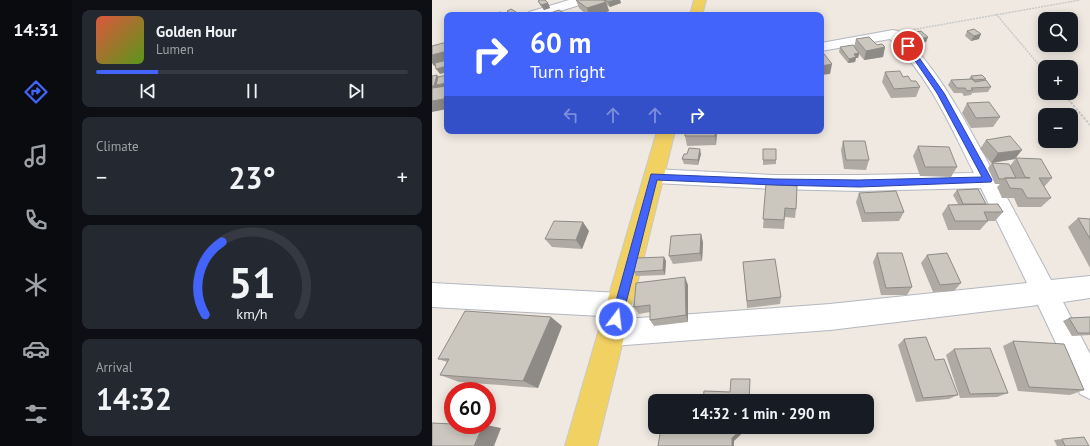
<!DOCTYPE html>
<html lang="en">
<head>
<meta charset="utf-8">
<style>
  :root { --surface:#171b24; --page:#242831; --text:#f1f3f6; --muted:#9ea1a6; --line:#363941; --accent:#4264fb }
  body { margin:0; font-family:"PT Sans",sans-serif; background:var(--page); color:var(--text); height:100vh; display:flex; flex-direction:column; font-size:15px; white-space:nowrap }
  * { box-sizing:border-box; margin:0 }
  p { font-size:13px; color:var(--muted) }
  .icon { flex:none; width:22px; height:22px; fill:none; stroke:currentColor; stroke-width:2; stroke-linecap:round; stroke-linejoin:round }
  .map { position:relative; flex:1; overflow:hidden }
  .side { display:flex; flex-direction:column; gap:10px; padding:10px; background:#0d0f14; width:360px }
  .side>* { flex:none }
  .banner { position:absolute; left:12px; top:12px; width:380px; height:122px; border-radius:8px; box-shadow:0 2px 10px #0003; background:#4264fb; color:#fff; overflow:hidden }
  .tools { position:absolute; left:606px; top:12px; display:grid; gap:8px }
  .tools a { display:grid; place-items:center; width:40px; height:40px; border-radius:8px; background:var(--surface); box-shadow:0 2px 10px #0003; font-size:20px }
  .speed { position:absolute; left:12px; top:382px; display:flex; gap:8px; font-size:20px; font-weight:700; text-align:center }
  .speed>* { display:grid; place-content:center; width:52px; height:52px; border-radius:50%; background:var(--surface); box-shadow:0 2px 10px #0003; line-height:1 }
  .speed .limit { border:6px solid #d22; background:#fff; color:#111 }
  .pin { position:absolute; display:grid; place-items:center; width:34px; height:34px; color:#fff; margin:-17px; border:2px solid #fff; border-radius:50%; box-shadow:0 1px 4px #0007 }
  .me { position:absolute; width:44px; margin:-22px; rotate:15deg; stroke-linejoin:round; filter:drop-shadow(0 0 3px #0008) }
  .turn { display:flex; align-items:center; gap:14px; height:84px; padding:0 20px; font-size:18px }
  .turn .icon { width:52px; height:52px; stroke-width:2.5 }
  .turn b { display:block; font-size:28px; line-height:34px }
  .lanes { display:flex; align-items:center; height:38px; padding:0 20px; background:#0003; justify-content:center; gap:20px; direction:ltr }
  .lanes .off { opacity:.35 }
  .big { font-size:30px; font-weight:800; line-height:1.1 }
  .side .tile { flex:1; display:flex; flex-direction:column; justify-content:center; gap:6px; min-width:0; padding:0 14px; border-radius:8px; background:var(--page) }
  .side .dial { align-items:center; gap:0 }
  .dial svg { height:104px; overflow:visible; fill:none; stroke:var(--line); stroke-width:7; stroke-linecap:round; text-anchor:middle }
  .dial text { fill:var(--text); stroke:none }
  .song { display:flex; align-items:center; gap:12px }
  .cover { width:48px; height:48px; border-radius:6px; background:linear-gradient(135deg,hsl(10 70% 55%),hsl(90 70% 35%)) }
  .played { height:4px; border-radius:2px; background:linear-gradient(90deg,var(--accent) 20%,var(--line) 20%) }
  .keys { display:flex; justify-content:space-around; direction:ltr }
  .heat { display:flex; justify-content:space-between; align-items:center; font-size:22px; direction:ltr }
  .trip { position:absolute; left:216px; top:394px; width:226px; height:40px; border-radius:8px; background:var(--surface); box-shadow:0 2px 10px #0003; font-weight:800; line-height:40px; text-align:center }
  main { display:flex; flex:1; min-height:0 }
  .tab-bar { display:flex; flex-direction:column; width:72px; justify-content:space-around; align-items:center; background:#090b0e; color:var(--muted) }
  .tab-bar .icon { width:28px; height:28px }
  .tab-bar .active { color:var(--accent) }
  .tab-bar b { font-size:18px; color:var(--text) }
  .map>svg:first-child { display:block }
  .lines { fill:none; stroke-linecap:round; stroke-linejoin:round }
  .minor-casing { stroke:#b4b7c1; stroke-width:2 }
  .major-casing { stroke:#c9c9c9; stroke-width:2 }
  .path-far1 { stroke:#c9c9c9; stroke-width:1.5; stroke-dasharray:2 1; stroke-linecap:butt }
  .path { stroke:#c9c9c9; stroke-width:2; stroke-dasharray:2.5 1.5; stroke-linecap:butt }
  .minor { fill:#fff; fill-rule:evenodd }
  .major { fill:#f2d163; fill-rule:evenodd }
  .wall { fill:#afaba4 }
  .shaded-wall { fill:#8e8b86 }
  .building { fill:#cbc7bf; stroke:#8e8b86 }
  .route { fill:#4264fb; stroke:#2b41a3 }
</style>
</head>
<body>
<main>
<nav class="tab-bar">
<b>14:31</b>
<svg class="icon active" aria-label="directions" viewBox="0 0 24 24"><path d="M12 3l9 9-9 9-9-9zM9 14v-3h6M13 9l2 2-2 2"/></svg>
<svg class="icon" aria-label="music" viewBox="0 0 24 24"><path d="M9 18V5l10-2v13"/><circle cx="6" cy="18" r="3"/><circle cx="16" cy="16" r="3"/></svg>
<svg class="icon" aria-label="phone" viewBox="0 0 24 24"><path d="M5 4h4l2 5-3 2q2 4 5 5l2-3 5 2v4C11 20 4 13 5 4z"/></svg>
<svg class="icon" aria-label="climate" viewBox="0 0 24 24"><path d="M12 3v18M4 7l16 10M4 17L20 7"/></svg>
<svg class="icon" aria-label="car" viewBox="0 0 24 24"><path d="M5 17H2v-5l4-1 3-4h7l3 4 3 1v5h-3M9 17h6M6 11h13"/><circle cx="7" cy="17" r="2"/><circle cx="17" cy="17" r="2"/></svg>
<svg class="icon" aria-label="filters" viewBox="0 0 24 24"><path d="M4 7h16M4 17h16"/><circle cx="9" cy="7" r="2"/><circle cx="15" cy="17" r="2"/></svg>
</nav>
<section class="side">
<div class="tile">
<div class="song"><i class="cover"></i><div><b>Golden Hour</b><p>Lumen</p></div></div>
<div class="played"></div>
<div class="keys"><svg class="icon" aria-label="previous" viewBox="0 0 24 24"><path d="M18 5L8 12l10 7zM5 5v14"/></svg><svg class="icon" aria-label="pause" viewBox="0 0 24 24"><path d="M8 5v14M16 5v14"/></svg><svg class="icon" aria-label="next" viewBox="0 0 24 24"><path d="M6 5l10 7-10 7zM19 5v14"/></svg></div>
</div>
<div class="tile"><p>Climate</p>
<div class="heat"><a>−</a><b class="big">23°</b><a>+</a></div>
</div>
<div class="tile dial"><svg viewBox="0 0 100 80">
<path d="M14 69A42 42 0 1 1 86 69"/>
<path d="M14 69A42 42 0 0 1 27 13" stroke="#4264fb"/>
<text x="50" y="56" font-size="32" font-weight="700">51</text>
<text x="50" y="72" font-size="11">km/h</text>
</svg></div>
<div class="tile"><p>Arrival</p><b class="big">14:32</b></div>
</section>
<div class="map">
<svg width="658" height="446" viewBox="0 0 658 446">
  <rect width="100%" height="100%" fill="#efe9e1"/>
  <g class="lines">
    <defs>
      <path id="minor" d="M137,0H156L154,3L115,15H96L97,12Z
        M461,30L466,31C504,66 527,110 552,155C574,196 597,238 619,280L658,276V298L631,302L658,354V399L648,394L606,305L398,330L180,346L170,342L167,333L170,324L180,320L398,304L595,283L549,188L427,191L342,189L222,183L215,181L212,176L215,171L222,169L342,175H427L542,173C518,125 497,76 458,39L389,51V43Z
        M0,283L188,293L197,296L201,305L197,314L188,317L0,307Z"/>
      <path id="major" d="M262,0H274L270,15H258Z
        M225,131H243L165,446H133Z"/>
    </defs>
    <!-- minor casing -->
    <use href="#minor" class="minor-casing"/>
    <!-- major casing -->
    <use href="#major" class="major-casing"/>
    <!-- path-far1 -->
    <path class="path-far1" d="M564,14L613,72
      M479,30L648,0"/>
    <!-- path -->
    <path class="path" d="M631,93L658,125"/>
    <!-- minor -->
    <use href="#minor" class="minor"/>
    <!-- major -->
    <use href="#major" class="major"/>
  </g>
  <!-- wall -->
  <path class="wall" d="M144,0H188L189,3L178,7L175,5L177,11L166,15H155L147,8Z
    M106,1L116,3L118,8L112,10L108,5Z
    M75,11L84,12L85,15H77Z
    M535,31L547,39L539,41L533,36Z
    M480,33L496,37L494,42L485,43L479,38Z
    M424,39L453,47L451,57L432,60L427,54L426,58H424L423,62L416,63L407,52L408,47H422Z
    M453,72L471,77L488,87L484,97L459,98L450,82Z
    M539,76L554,79L553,80L559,87L556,92L540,93L539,95L532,96L530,93H522L516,85L519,80L537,79Z
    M535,103L568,117L561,127L539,128L530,113Z
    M253,131H285L284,145L255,146L253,136Z
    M554,140L583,159L559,163L548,149Z
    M411,141L437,160L434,170L412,169L409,150Z
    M486,146L525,167L519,177L488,176L481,156Z
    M331,149L344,160V164L331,165Z
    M269,154L266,165L252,164L250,159Z
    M584,158L620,178L612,187L619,198L609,207H586L582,198H570L565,187L568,184H563L556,168L560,163L578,166Z
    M334,184L364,209L363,218L353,217L352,229L331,228Z
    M525,190L554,204L571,212L563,221H556L548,230H516L510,214L516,205L526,204L521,195Z
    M427,193L472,212L467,221L430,222L424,202Z
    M646,218L658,219V268L636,227Z
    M157,231L150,249L120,247L113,239Z
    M269,234L271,243L270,261L241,264L237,256Z
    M445,253L480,287L475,295H449L441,262Z
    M495,255L529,283L522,291L501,292L489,263Z
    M232,257L234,261L233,275L204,276L202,272Z
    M311,262L349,297L348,304L315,308Z
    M256,285V322L222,326L218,320V312L207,314L202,307Z
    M658,317V335L640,336L631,321L637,318Z
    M130,326L106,388L27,382L8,375L15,362L6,359Z
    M472,339L526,395L517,399L484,402L466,345Z
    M581,341L652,390L638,395L586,391L571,346Z
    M522,349L576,393L565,397L528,398L514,355Z
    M630,439L657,446H625L622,440Z"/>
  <!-- shaded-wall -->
  <path class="shaded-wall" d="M184,0H188L189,3L178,7L176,2Z
    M174,2L177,11L166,15H157L155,8Z
    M116,3L118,8L112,10L109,5Z
    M84,12L85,15H80L79,14Z
    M549,34L547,39L539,41L542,36Z
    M496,37L494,42L485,43L487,39Z
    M453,47L451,57L432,60L434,51Z
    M15,51V63L2,66L0,63V55Z
    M427,53L426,58H424L423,62L416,63L417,59L422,54Z
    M400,64L398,74L389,75V66Z
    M15,66V72L8,74L4,69Z
    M5,75L9,80L15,83V109L0,112V86Z
    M283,131H285L284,145L283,136Z
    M268,149L269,154L266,165V160Z
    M590,150L583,159L559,163L566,153Z
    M151,222L157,231L150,249L144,240Z
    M269,234L271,243L270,261L268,253Z
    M232,257L234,261L233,275L231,270Z
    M253,277L256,285V322L254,315Z
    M119,317L130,326L106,388L91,381Z
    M318,379V401H317Z
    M51,425H54L69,428L62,446H42Z
    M312,427H317L302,441V446H300V438Z"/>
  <!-- building -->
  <path class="building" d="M108,0H113L116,3L109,5L106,1Z
    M144,0H171L174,2L155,8Z
    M173,0H184L176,2Z
    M79,9L84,12L79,14L75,11Z
    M127,10L135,15H113Z
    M69,12L70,15H56Z
    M542,29L549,34L542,36L535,31Z
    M489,31L496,37L487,39L480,33Z
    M437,37L445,45L450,44L453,47L434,51L424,39Z
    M15,42V51L0,55V46Z
    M421,45L427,53L422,54L424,57L417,59L408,47Z
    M389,50L400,64L389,66Z
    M15,60V66L4,69L3,63Z
    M468,71L471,77L476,76L479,81H484L488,87L462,89L453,72Z
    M5,75L2,86H0V76Z
    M15,75V83L4,85L6,77Z
    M550,75L554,79L542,80L539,76Z
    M540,79L543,82L554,80L559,87L539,88L541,90L535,91L533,88H525L519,80Z
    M15,86L12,99L0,101V88Z
    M557,102L568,117L544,118L535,103Z
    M253,131H283V136H253Z
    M578,136L590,150L566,153L554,140Z
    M411,141H433L437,160H414Z
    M486,146L517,147L525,167H493Z
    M257,148L268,149L266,160L250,159L252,154H255Z
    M331,149H344V160H331Z
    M584,158L609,159L620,178H607L619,198H595L590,189L578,188L573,178H598L593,177Z
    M560,163L577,164L584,178H573L571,179H567Z
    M334,184L365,186L364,209L353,208L352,220L331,219Z
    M546,189L554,204H531L525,190Z
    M464,191L472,212L433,213L427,193Z
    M566,204L571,212H552L556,221H523L516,205Z
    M646,218L658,219V239Z
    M122,221L151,222L144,240L113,239Z
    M269,234L268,253L237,256L239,236Z
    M445,253H470L480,287L454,288Z
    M515,253L529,283L508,285L495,255Z
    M232,257L231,270L202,272L204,258Z
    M343,259L349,297L315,301L311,262Z
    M253,277L254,315L218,320V305L202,307L204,283Z
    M33,311L119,317L91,381L8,375L17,359H6Z
    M658,317V333H646L637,318Z
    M494,337L503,360L512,359L526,395L491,398L472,339Z
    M581,341L632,344L652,390L597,387Z
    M558,348L576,393L538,394L522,349Z
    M299,379H318L317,401H271L272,391L298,392Z
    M0,423L21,424V425H51L42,446H0Z
    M229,427H312L300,438V446H226Z
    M652,437L657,446H633L630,439Z"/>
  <!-- route -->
  <path class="route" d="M474,45H478L512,93L560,180L559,182L427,187L342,185L225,180L190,319L188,323L184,324L180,323L179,319L219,174L342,179L427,180L550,177L505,93L473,46Z"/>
</svg>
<div class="tools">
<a><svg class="icon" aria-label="search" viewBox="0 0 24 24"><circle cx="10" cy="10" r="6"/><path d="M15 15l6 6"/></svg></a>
<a>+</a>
<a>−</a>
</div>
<div class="speed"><div class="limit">60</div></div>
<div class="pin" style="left:476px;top:46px;background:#d93025"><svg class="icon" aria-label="arrive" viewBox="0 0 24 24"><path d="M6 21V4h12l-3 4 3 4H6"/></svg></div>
<svg class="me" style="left:184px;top:319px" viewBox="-20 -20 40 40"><circle r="17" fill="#4264fb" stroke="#fff" stroke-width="3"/><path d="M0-11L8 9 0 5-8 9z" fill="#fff"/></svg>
<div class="trip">14:32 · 1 min · 290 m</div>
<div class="banner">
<div class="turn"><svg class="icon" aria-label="right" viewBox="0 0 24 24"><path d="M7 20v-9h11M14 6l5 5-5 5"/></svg><div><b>60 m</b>Turn right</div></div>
<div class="lanes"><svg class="icon off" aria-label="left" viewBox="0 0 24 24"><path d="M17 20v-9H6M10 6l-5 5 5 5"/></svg><svg class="icon off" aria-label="ahead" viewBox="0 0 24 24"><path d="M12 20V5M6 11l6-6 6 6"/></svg><svg class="icon off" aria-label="ahead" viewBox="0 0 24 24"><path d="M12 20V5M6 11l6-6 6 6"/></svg><svg class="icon" aria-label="right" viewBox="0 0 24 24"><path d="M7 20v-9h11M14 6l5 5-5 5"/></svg></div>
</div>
</div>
</main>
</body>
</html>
